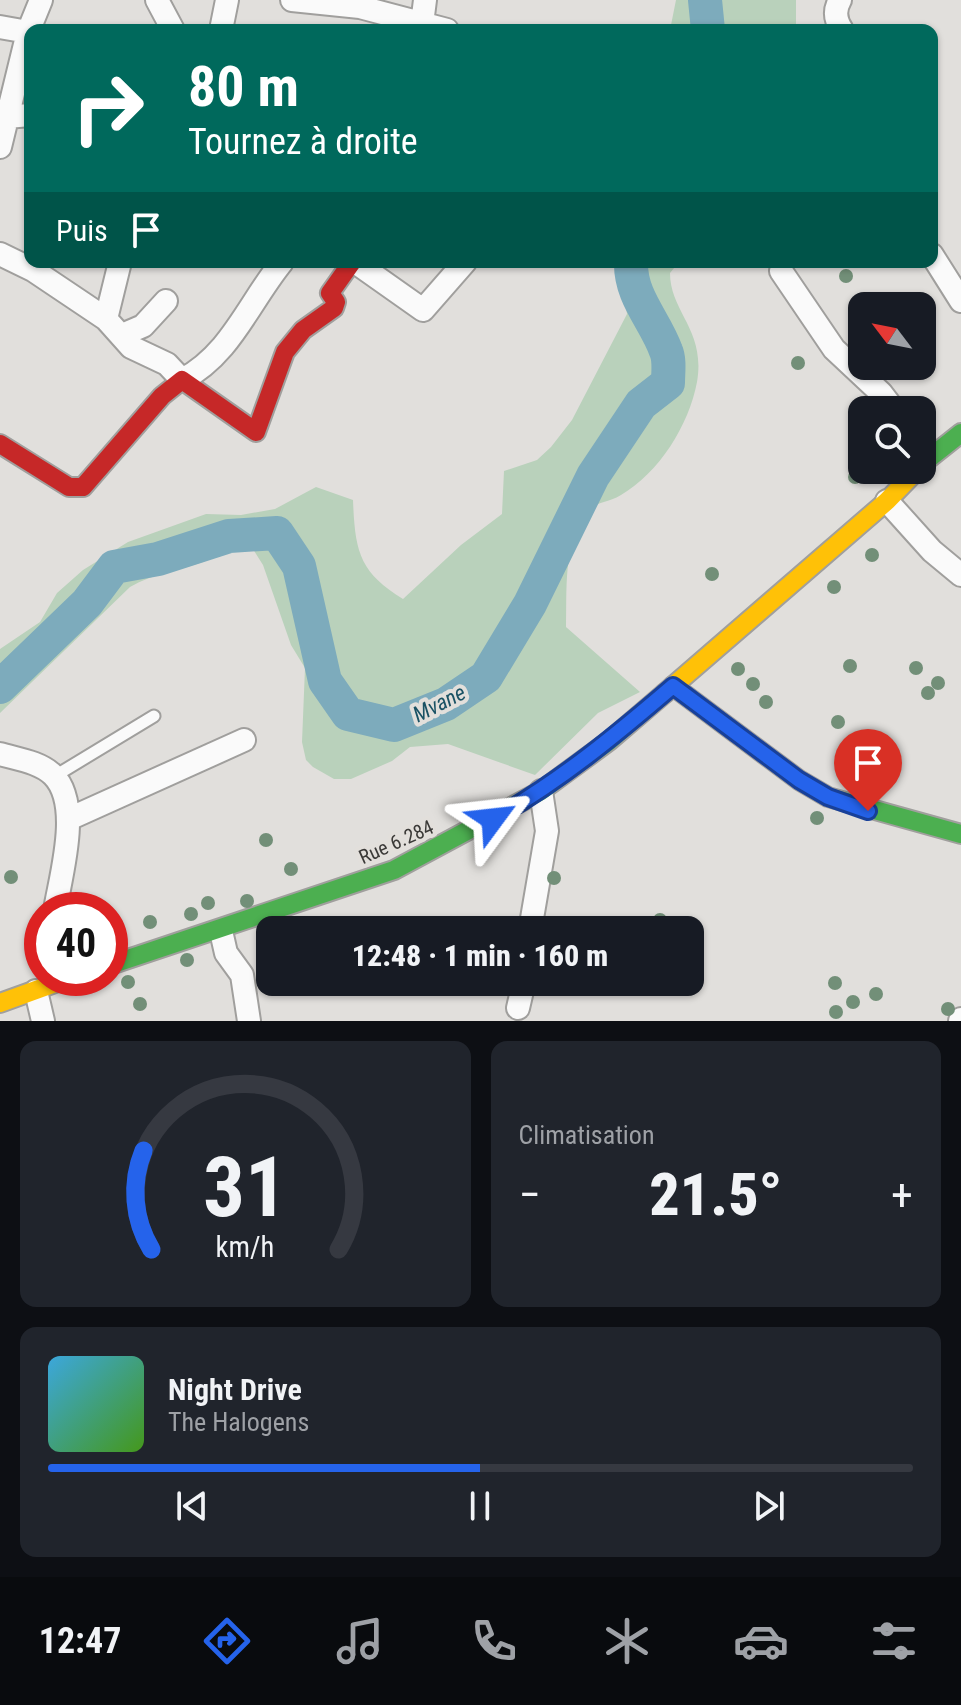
<!DOCTYPE html>
<html lang="fr">
<head>
<meta charset="utf-8">
<style>
  :root { --surface:#171b24; --page:#20242c; --text:#f1f3f6; --muted:#9ea1a6; --line:#363941; --accent:#2563eb }
  body { margin:0; font-family:"Roboto Condensed",sans-serif; background:var(--page); color:var(--text); height:100vh; display:flex; flex-direction:column; font-size:30px; white-space:nowrap }
  * { box-sizing:border-box; margin:0 }
  p { font-size:26px; color:var(--muted) }
  .icon { flex:none; width:44px; height:44px; fill:none; stroke:currentColor; stroke-width:2; stroke-linecap:round; stroke-linejoin:round }
  .map { position:relative; height:1021px; overflow:hidden }
  .details { display:flex; flex-direction:column; gap:20px; padding:20px; background:#0d0f14; flex:1 }
  .details>* { flex:none }
  .guide { position:absolute; left:24px; top:24px; width:914px; height:244px; border-radius:16px; box-shadow:0 2px 6px #0004; background:#00695c; color:#fff; overflow:hidden }
  .needle { width:52px; rotate:302deg }
  .tools { position:absolute; left:848px; top:292px; display:grid; gap:16px }
  .tools a { display:grid; place-items:center; width:88px; height:88px; border-radius:16px; background:var(--surface); box-shadow:0 2px 6px #0004; font-size:40px }
  .speed { position:absolute; left:24px; top:892px; display:flex; gap:16px; font-size:40px; font-weight:700; text-align:center }
  .speed>* { display:grid; place-content:center; width:104px; height:104px; border-radius:50%; background:var(--surface); box-shadow:0 2px 6px #0004; line-height:1 }
  .speed .limit { border:12px solid #d22; background:#fff; color:#111 }
  .pin { position:absolute; display:grid; place-items:center; width:68px; height:68px; color:#fff; margin:-82px -34px; border-radius:50% 50% 50% 0; rotate:-45deg; box-shadow:0 0 8px #0007 }
  .pin .icon { rotate:45deg }
  .me { position:absolute; width:88px; margin:-44px; rotate:60deg; stroke-linejoin:round; filter:drop-shadow(0 0 6px #0008) }
  .turn { display:flex; align-items:center; gap:28px; height:168px; padding:0 32px; font-size:36px }
  .turn .icon { width:104px; height:104px; stroke-width:2.5 }
  .turn b { display:block; font-size:56px; line-height:68px }
  .then { display:flex; align-items:center; height:76px; padding:0 32px; background:#0003; gap:16px; font-size:30px }
  .big { font-size:60px; font-weight:800; line-height:1.1 }
  .details .widget { flex:1; display:flex; flex-direction:column; justify-content:center; gap:12px; min-width:0; padding:0 28px; border-radius:16px; background:var(--page) }
  .details .dial { align-items:center; gap:0 }
  .dial svg { height:208px; overflow:visible; fill:none; stroke:var(--line); stroke-width:7; stroke-linecap:round; text-anchor:middle }
  .dial text { fill:var(--text); stroke:none }
  .song { display:flex; align-items:center; gap:24px }
  .cover { width:96px; height:96px; border-radius:12px; background:linear-gradient(135deg,hsl(200 70% 55%),hsl(100 70% 35%)) }
  .played { height:8px; border-radius:4px; background:linear-gradient(90deg,var(--accent) 50%,var(--line) 50%) }
  .keys { display:flex; justify-content:space-around; direction:ltr }
  .heat { display:flex; justify-content:space-between; align-items:center; font-size:44px; direction:ltr }
  .details .tiles { flex:1; display:grid; gap:20px; grid-template-columns:1fr 1fr }
  .widget:last-child { grid-column:span 2 }
  .trip { position:absolute; left:256px; top:916px; width:448px; height:80px; border-radius:16px; background:var(--surface); box-shadow:0 2px 6px #0004; font-weight:800; line-height:80px; text-align:center }
  .menu { display:flex; height:128px; justify-content:space-around; align-items:center; background:#090b0e; color:var(--muted) }
  .menu .icon { width:56px; height:56px }
  .menu .selected { color:var(--accent) }
  .menu b { font-size:36px; color:var(--text) }
  .map>svg:first-child { display:block }
  .green { fill:#b9d1bb }
  .lines { fill:none; stroke-linecap:round; stroke-linejoin:round }
  .river { stroke:#7dabbc; stroke-width:34 }
  .lane-casing { stroke:#a09f9d; stroke-width:15 }
  .street-casing { stroke:#a09f9d; stroke-width:26 }
  .fast-casing { stroke:#a09f9d; stroke-width:22 }
  .slow-casing { stroke:#a09f9d; stroke-width:22 }
  .jam-casing { stroke:#a09f9d; stroke-width:22 }
  .lane { stroke:#fafafa; stroke-width:11 }
  .street { stroke:#fafafa; stroke-width:22 }
  .fast { stroke:#4caf50; stroke-width:18 }
  .slow { stroke:#ffc107; stroke-width:18 }
  .jam { stroke:#c62828; stroke-width:18 }
  .tree { fill:#728f78 }
  .route-casing { stroke:#184099; stroke-width:20 }
  .route { stroke:#2563eb; stroke-width:14 }
  .labels { text-anchor:middle; stroke-width:8; stroke-linejoin:round; paint-order:stroke }
  .street-label { font-size:20px; fill:#3b3a38; stroke:#e2dfdb }
  .water-label { font-size:22px; font-style:italic; fill:#1a5264; stroke:#e2dfdb }
</style>
</head>
<body>
<div class="map">
<svg width="961" height="1021" viewBox="0 0 961 1021">
  <rect width="100%" height="100%" fill="#e1dfdc"/>
  <!-- green -->
  <path class="green" d="M676,0H796V30H670Z
    M620,262H679L670,273C670,312 706,330 697,382C689,425 659,473 621,495C607,504 595,500 585,515C563,544 567,593 566,627L640,692L598,713L535,775L448,744L410,747L392,761L351,779H334L313,767L306,760L302,742L305,668L291,645L263,565L251,546C232,546 220,556 203,562C178,571 154,573 130,587L0,713V649L40,622L57,593L83,570L128,542L206,514L241,515L275,509L316,487L353,500C355,551 359,572 403,599L461,545L502,514L504,471L537,460L551,447L572,420L627,314Z"/>
  <g class="lines">
    <!-- river -->
    <path class="river" d="M705,0L708,30
      M0,687L87,603L114,567L158,559L229,536L277,533L299,566L325,681L348,714L394,725L446,704L486,677L530,604L593,476L641,404L668,383C668,373 670,360 666,351C655,320 630,297 631,262"/>
    <defs>
      <path id="lane" d="M55,776L154,716"/>
      <path id="street" d="M157,0L173,30
        M292,0L360,7L447,30
        M840,0C834,10 835,20 842,30
        M422,24L425,0
        M0,27L28,32
        M221,30L227,0
        M7,117L30,115
        M0,147L28,32L41,0
        M0,254L33,270L106,319L131,347L167,364L182,380C231,354 248,304 282,262
        M932,255L961,301
        M355,262L423,310L465,262
        M781,271L834,349L881,393L894,410
        M106,319L120,262
        M122,335L143,326L166,301
        M887,501L932,551L961,575
        M0,754C17,759 40,762 53,775C82,804 61,874 55,910
        M71,818L244,740
        M530,930L547,831L541,791
        M221,931L226,953L242,975L249,1021
        M36,991L43,1021
        M518,1008L524,982
        M960,1021L961,1019"/>
      <path id="fast" d="M922,464L961,433
        M673,686L799,780L828,797L961,834
        M110,965L394,870L541,791L609,741L665,693"/>
      <path id="slow" d="M665,693L887,501L917,470
        M0,1003L69,978"/>
      <path id="jam" d="M0,444L69,487H83L162,396L182,380L256,432L285,352L303,330L334,308L336,302L330,293L352,262"/>
    </defs>
    <!-- lane casing -->
    <use href="#lane" class="lane-casing"/>
    <!-- street casing -->
    <use href="#street" class="street-casing"/>
    <!-- fast casing -->
    <use href="#fast" class="fast-casing"/>
    <!-- slow casing -->
    <use href="#slow" class="slow-casing"/>
    <!-- jam casing -->
    <use href="#jam" class="jam-casing"/>
    <!-- lane -->
    <use href="#lane" class="lane"/>
    <!-- street -->
    <use href="#street" class="street"/>
    <!-- fast -->
    <use href="#fast" class="fast"/>
    <!-- slow -->
    <use href="#slow" class="slow"/>
    <!-- jam -->
    <use href="#jam" class="jam"/>
  </g>
  <!-- trees -->
  <g class="tree">
    <circle cx="846" cy="276" r="7"/>
    <circle cx="798" cy="363" r="7"/>
    <circle cx="855" cy="477" r="7"/>
    <circle cx="872" cy="555" r="7"/>
    <circle cx="712" cy="574" r="7"/>
    <circle cx="834" cy="587" r="7"/>
    <circle cx="850" cy="666" r="7"/>
    <circle cx="916" cy="668" r="7"/>
    <circle cx="738" cy="669" r="7"/>
    <circle cx="938" cy="683" r="7"/>
    <circle cx="753" cy="684" r="7"/>
    <circle cx="928" cy="693" r="7"/>
    <circle cx="766" cy="702" r="7"/>
    <circle cx="838" cy="722" r="7"/>
    <circle cx="878" cy="755" r="7"/>
    <circle cx="817" cy="818" r="7"/>
    <circle cx="266" cy="840" r="7"/>
    <circle cx="291" cy="869" r="7"/>
    <circle cx="11" cy="877" r="7"/>
    <circle cx="554" cy="878" r="7"/>
    <circle cx="247" cy="901" r="7"/>
    <circle cx="208" cy="903" r="7"/>
    <circle cx="191" cy="914" r="7"/>
    <circle cx="660" cy="920" r="7"/>
    <circle cx="150" cy="922" r="7"/>
    <circle cx="187" cy="960" r="7"/>
    <circle cx="128" cy="982" r="7"/>
    <circle cx="835" cy="983" r="7"/>
    <circle cx="876" cy="994" r="7"/>
    <circle cx="853" cy="1002" r="7"/>
    <circle cx="140" cy="1004" r="7"/>
    <circle cx="948" cy="1009" r="7"/>
    <circle cx="836" cy="1012" r="7"/>
  </g>
  <g class="lines">
    <defs>
      <path id="route" d="M493,819C559,782 616,735 673,686L799,780L828,797L868,811"/>
    </defs>
    <!-- route casing -->
    <use href="#route" class="route-casing"/>
    <!-- route -->
    <use href="#route" class="route"/>
  </g>
  <g class="labels">
    <!-- street labels -->
    <g class="street-label">
      <text transform="translate(396 842) rotate(-24)" y="7">Rue 6.284</text>
    </g>
    <!-- water labels -->
    <g class="water-label">
      <text transform="translate(439 703) rotate(-27)" y="8">Mvane</text>
    </g>
  </g>
</svg>
<div class="tools">
<a><svg class="needle" viewBox="-14 -14 28 28"><path d="M0-13l5 13h-10z" fill="#e53935"/><path d="M0 13l5-13h-10z" fill="#9ea1a6"/></svg></a>
<a><svg class="icon" aria-label="search" viewBox="0 0 24 24"><circle cx="10" cy="10" r="6"/><path d="M15 15l6 6"/></svg></a>
</div>
<div class="speed"><div class="limit">40</div></div>
<div class="pin" style="left:868px;top:811px;background:#d93025"><svg class="icon" aria-label="arrive" viewBox="0 0 24 24"><path d="M6 21V4h12l-3 4 3 4H6"/></svg></div>
<svg class="me" style="left:493px;top:819px" viewBox="-20 -20 40 40"><path d="M0-17L14 15 0 8-14 15z" fill="#2563eb" stroke="#fff" stroke-width="4"/></svg>
<div class="trip">12:48 · 1 min · 160 m</div>
<div class="guide">
<div class="turn"><svg class="icon" aria-label="right" viewBox="0 0 24 24"><path d="M7 20v-9h11M14 6l5 5-5 5"/></svg><div><b>80 m</b>Tournez à droite</div></div>
<div class="then">Puis<svg class="icon" aria-label="arrive" viewBox="0 0 24 24"><path d="M6 21V4h12l-3 4 3 4H6"/></svg></div>
</div>
</div>
<section class="details">
<div class="tiles">
<div class="widget dial"><svg viewBox="0 0 100 80">
<path d="M14 69A42 42 0 1 1 86 69"/>
<path d="M14 69A42 42 0 0 1 11 31" stroke="#2563eb"/>
<text x="50" y="56" font-size="32" font-weight="700">31</text>
<text x="50" y="72" font-size="11">km/h</text>
</svg></div>
<div class="widget"><p>Climatisation</p>
<div class="heat"><a>−</a><b class="big">21.5°</b><a>+</a></div>
</div>
<div class="widget">
<div class="song"><i class="cover"></i><div><b>Night Drive</b><p>The Halogens</p></div></div>
<div class="played"></div>
<div class="keys"><svg class="icon" aria-label="previous" viewBox="0 0 24 24"><path d="M18 5L8 12l10 7zM5 5v14"/></svg><svg class="icon" aria-label="pause" viewBox="0 0 24 24"><path d="M8 5v14M16 5v14"/></svg><svg class="icon" aria-label="next" viewBox="0 0 24 24"><path d="M6 5l10 7-10 7zM19 5v14"/></svg></div>
</div>
</div>
</section>
<nav class="menu">
<b>12:47</b>
<svg class="icon selected" aria-label="directions" viewBox="0 0 24 24"><path d="M12 3l9 9-9 9-9-9zM9 14v-3h6M13 9l2 2-2 2"/></svg>
<svg class="icon" aria-label="music" viewBox="0 0 24 24"><path d="M9 18V5l10-2v13"/><circle cx="6" cy="18" r="3"/><circle cx="16" cy="16" r="3"/></svg>
<svg class="icon" aria-label="phone" viewBox="0 0 24 24"><path d="M5 4h4l2 5-3 2q2 4 5 5l2-3 5 2v4C11 20 4 13 5 4z"/></svg>
<svg class="icon" aria-label="climate" viewBox="0 0 24 24"><path d="M12 3v18M4 7l16 10M4 17L20 7"/></svg>
<svg class="icon" aria-label="car" viewBox="0 0 24 24"><path d="M5 17H2v-5l4-1 3-4h7l3 4 3 1v5h-3M9 17h6M6 11h13"/><circle cx="7" cy="17" r="2"/><circle cx="17" cy="17" r="2"/></svg>
<svg class="icon" aria-label="filters" viewBox="0 0 24 24"><path d="M4 7h16M4 17h16"/><circle cx="9" cy="7" r="2"/><circle cx="15" cy="17" r="2"/></svg>
</nav>
</body>
</html>
